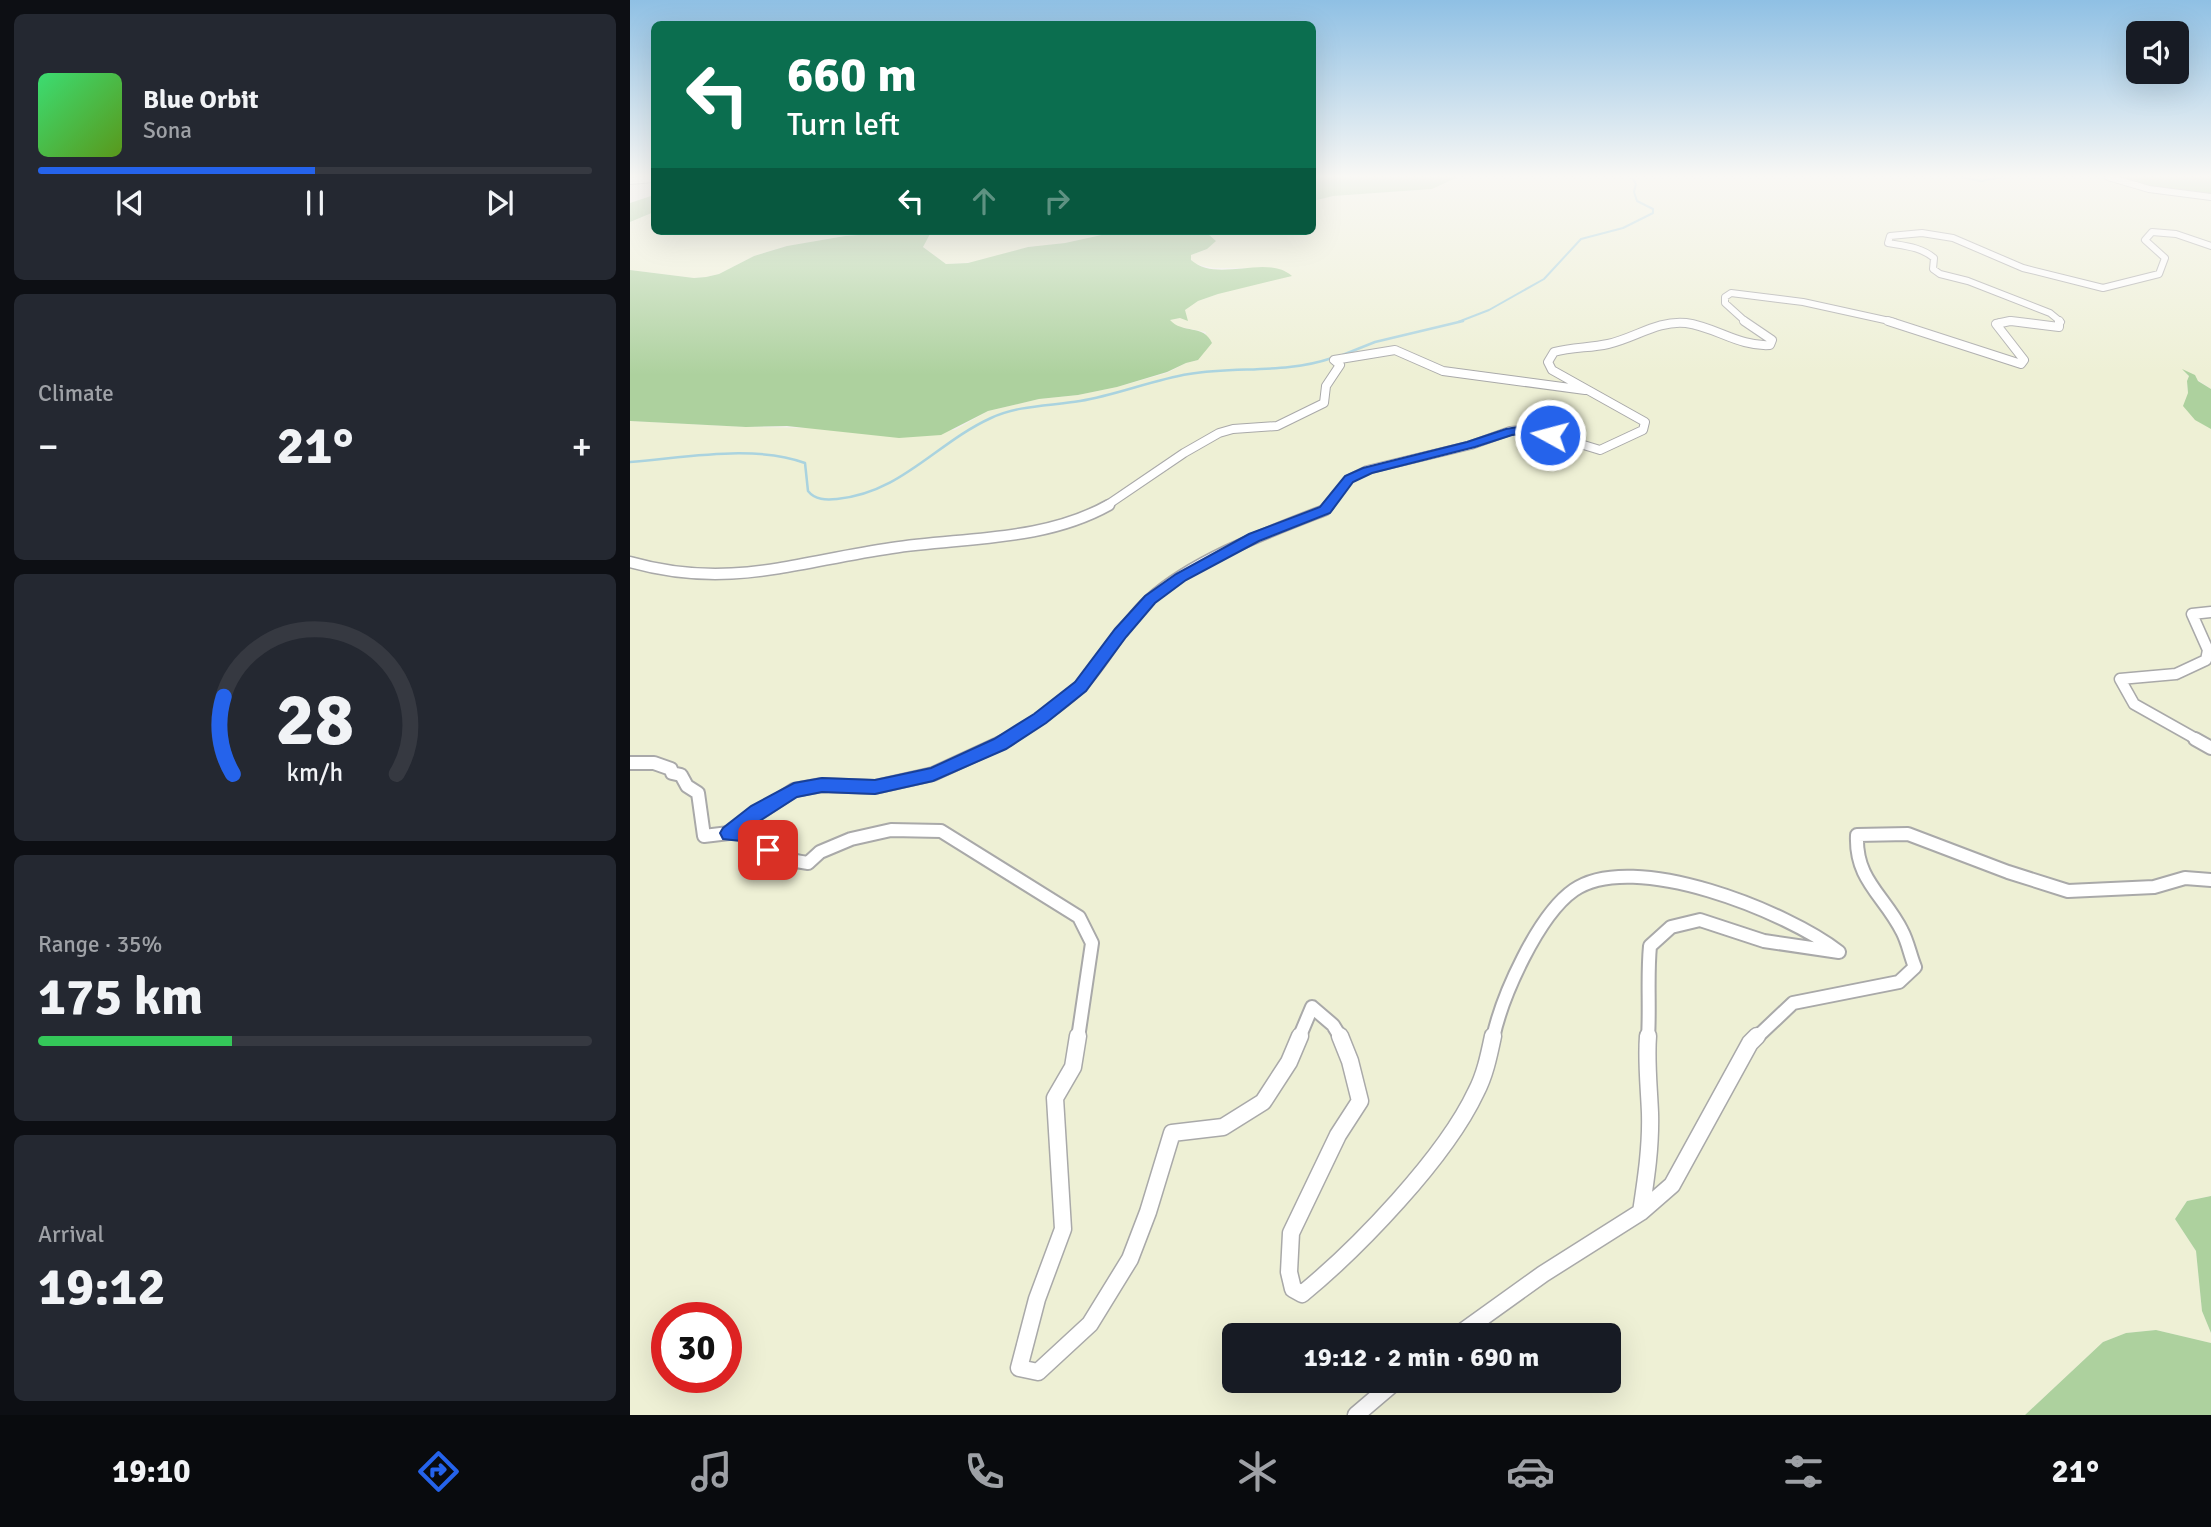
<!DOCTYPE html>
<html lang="en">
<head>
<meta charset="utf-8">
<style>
  :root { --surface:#171b24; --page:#242831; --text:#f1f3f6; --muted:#9ea1a6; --line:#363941; --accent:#2563eb }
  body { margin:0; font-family:Signika,sans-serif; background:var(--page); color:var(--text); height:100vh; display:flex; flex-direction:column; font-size:26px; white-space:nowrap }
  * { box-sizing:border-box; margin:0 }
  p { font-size:23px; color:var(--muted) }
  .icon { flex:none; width:38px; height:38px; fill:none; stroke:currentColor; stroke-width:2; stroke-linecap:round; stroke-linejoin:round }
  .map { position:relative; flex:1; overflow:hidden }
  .drawer { display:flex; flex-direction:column; gap:14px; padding:14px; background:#0d0f14; width:630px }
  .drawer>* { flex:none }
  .banner { position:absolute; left:21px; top:21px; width:665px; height:214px; border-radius:10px; box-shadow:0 7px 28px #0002; background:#0b6e4f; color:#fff; overflow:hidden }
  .buttons { position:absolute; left:1496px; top:21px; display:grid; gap:14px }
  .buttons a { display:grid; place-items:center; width:63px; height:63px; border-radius:10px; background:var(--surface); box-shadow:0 7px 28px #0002; font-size:35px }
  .speed { position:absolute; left:21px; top:1302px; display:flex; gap:14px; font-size:35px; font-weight:700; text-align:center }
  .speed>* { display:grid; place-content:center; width:91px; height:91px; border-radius:50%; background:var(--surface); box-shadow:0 7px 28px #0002; line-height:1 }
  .speed .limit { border:10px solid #d22; background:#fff; color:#111 }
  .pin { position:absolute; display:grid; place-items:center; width:60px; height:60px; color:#fff; margin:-30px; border-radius:14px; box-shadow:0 4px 10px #0006 }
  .me { position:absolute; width:77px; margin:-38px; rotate:277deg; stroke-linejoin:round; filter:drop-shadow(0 0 5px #0008) }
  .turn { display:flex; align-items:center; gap:24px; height:147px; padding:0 21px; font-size:32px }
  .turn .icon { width:91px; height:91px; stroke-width:2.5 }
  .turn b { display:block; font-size:49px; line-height:60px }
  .lanes { display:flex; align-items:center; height:66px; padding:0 21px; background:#0003; justify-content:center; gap:35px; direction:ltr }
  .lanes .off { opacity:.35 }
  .big { font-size:52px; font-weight:700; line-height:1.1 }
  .drawer .widget { flex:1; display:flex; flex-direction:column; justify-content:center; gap:10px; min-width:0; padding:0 24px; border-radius:10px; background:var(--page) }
  .drawer .dial { align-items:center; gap:0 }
  .dial svg { height:182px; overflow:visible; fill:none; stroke:var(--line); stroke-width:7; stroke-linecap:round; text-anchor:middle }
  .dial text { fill:var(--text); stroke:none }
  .song { display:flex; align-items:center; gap:21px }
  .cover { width:84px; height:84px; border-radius:10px; background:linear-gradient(135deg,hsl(140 70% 55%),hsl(90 70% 35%)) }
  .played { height:7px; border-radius:4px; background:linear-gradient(90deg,var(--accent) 50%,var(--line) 50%) }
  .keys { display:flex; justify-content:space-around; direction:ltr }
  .heat { display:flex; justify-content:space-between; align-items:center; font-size:38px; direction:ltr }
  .charge { height:10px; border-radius:5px; background:linear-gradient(90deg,#34c759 35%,var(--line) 0) }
  .trip { position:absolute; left:592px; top:1323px; width:399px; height:70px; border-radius:10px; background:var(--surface); box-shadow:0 7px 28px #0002; font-weight:700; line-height:70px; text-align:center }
  .tabs { display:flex; height:112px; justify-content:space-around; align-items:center; background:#090b0e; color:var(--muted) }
  .tabs .icon { width:49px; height:49px }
  .tabs .on { color:var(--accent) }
  .tabs b { font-size:32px; color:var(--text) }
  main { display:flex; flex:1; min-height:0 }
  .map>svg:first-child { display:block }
  .farmland { fill:#eef0d5; fill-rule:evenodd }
  .forest { fill:#add19e }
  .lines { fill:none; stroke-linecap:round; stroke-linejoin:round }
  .stream-far1 { stroke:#aad3df; stroke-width:2 }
  .stream { stroke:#aad3df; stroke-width:2.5 }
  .minor-far4-casing { stroke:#a9a9a9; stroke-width:8 }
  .minor-far3-casing { stroke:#a9a9a9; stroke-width:10 }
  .minor-far2-casing { stroke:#a9a9a9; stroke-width:13 }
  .minor-far1-casing { stroke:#a9a9a9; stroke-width:16 }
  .minor-casing { stroke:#a9a9a9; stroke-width:19 }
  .minor-far4 { stroke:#fff; stroke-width:6 }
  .minor-far3 { stroke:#fff; stroke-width:8 }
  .minor-far2 { stroke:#fff; stroke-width:10 }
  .minor-far1 { stroke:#fff; stroke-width:12 }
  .minor { stroke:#fff; stroke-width:16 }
  .route { fill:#2563eb; stroke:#184099; stroke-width:2 }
</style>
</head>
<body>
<main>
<section class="drawer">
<div class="widget">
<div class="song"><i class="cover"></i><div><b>Blue Orbit</b><p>Sona</p></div></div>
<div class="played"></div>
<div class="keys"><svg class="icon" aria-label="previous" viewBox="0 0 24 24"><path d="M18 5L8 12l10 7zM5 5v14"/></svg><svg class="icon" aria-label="pause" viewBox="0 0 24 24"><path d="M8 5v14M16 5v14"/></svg><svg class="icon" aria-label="next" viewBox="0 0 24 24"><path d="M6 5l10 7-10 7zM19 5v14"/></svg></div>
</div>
<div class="widget"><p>Climate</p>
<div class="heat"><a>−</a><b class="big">21°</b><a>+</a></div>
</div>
<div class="widget dial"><svg viewBox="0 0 100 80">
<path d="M14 69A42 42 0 1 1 86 69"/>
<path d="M14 69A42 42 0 0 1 10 35" stroke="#2563eb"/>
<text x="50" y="56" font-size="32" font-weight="700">28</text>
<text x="50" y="72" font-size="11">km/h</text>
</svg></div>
<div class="widget"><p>Range · 35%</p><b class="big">175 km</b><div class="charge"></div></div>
<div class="widget"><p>Arrival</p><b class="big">19:12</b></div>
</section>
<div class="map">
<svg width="1581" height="1415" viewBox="0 0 1581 1415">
  <rect width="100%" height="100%" fill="#f2efe9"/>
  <!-- farmland -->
  <path class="farmland" d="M828,177H1488L1581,194V389L1554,371L1559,376L1557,381L1558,393L1581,429V1196L1557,1201L1545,1219L1566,1251L1572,1311L1581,1333V1343L1526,1330L1496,1333L1473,1342L1395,1415H0V421L116,427L325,430L358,411L409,399L448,395L487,387L537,373L556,363L568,360L576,332L545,326L539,320L550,318L554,310L568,301L588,294L639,268H584L565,264L561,260V255L577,249L578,233L582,231H682L683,201L702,196L802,189ZM37,1318H96V1377H37ZM604,1335H978V1381H604Z
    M24,212V231H281L215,236L157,246L124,256L89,274L76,277L64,278L0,270V222Z
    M284,231H509L476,234L435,243L398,247L349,262L316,264L293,247L299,234Z"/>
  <!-- forest -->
  <path class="forest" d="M682,177H828L802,189L703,196L683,201Z
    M1488,177H1581V194L1526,188Z
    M24,195V212L0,222V203Z
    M281,231L300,234L293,247L316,264L338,263L398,247L435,243L476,234L582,231L578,234L586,241L577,249L561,255V260C588,284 636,253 662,276L588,294L568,301L555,310L558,321L550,318L540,320C552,334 574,324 582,343L568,360L556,363L537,372L487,387L448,395L409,399L358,411L311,435L269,438L157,426L116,427L0,421V270L64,278L76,277L89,274L124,256L157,246L215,236Z
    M1552,369L1565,375L1568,381L1581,389V429L1565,420L1553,406L1558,393L1557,381L1559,376Z
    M1581,1196V1333L1572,1311L1566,1251L1545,1219L1557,1201Z
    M1526,1330L1581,1343V1415H1395L1473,1342L1496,1333Z"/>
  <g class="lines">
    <!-- stream-far1 -->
    <path class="stream-far1" d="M1331,177L1351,181L1372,177
      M828,322L859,310L914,279L951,239L993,228L1023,213V209L1007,201L1004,192L1006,184L1002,177"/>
    <!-- stream -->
    <path class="stream" d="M710,356L745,342L833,321
      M0,462C54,458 124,444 175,463L178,491C185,500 196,500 207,499C271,493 306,443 361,418C389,405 420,406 450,401C487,395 522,380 559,374C607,366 655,374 702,358"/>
    <defs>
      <path id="minor-far4" d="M1478,177L1519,189L1581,197
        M0,181L24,179
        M1116,322L1095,303V297L1101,293L1173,302L1264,322
        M1370,322H1395
        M1431,322L1420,313L1338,281L1310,274L1303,269L1304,258C1291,247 1275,246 1258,243L1260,236L1292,233L1323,238L1393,268L1473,288L1529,274L1535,258L1515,240L1522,232L1546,234L1581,246"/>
      <path id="minor-far3" d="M1258,321L1391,364L1394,360L1366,324L1380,321
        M1381,321L1429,327V321
        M476,506L554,453L589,433L603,429L647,426L694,403L696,386L710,365L704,360L765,350L813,371L955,390
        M698,506L719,479L737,470L841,445L880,431L901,429L970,450L1013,430L1015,422L922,370L918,362L924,352C942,347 960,348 978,344C1005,338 1028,320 1056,323C1086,327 1109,347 1140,345L1142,340L1114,321"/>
      <path id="minor-far2" d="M0,562C99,590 165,562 262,548C334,537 413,542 479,505
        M376,740C401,725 428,709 450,688C475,663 492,625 519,600C562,560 641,531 695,510L699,505
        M1568,740L1504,704L1490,679L1546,674L1576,660L1578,650L1562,614L1581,612"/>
      <path id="minor-far1" d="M1565,739L1581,748
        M0,763H24L41,769L42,773L51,775L57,786L68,793L74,836L99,833L164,790L192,785L245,787L303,774L379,739
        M99,833H115C131,852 154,860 178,863L190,852L221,839L261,830L311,831L449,917L462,943L448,1038
        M669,1038L682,1007L703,1025L711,1038
        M863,1038C872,996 908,915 944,890C1003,849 1158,912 1209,952L1134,941L1070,920L1041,927L1020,946C1017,977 1020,1007 1018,1038
        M1126,1038L1163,1003L1269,982L1285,967C1280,955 1278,942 1272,931C1254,895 1225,880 1227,835L1278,834L1378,872L1438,891L1524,887L1555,878L1581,880"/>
      <path id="minor" d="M448,1036L443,1067L425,1098L433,1229L407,1299L389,1368L408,1372L460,1324L500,1259L518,1212L542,1133L593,1127L633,1102L659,1062L670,1036
        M710,1036L720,1061L730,1101L708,1135L661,1233L659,1272L663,1289L672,1294C728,1248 815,1158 846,1092C855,1075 859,1055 863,1036
        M1011,1212C1016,1179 1021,1147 1020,1113C1019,1087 1016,1062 1018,1036
        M828,1335L913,1274L1011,1212L1042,1185L1120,1043L1127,1036
        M726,1415L766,1381"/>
    </defs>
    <!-- minor-far4 casing -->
    <use href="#minor-far4" class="minor-far4-casing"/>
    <!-- minor-far3 casing -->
    <use href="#minor-far3" class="minor-far3-casing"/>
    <!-- minor-far2 casing -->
    <use href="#minor-far2" class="minor-far2-casing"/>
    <!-- minor-far1 casing -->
    <use href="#minor-far1" class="minor-far1-casing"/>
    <!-- minor casing -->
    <use href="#minor" class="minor-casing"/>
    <!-- minor-far4 -->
    <use href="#minor-far4" class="minor-far4"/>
    <!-- minor-far3 -->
    <use href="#minor-far3" class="minor-far3"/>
    <!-- minor-far2 -->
    <use href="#minor-far2" class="minor-far2"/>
    <!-- minor-far1 -->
    <use href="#minor-far1" class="minor-far1"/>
    <!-- minor -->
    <use href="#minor" class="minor"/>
  </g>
  <!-- sky -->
  <linearGradient id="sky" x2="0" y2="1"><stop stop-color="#8fc0e4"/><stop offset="0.47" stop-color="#f9f8f5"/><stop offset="1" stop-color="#f9f8f5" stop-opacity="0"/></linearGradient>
  <rect width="1581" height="375" fill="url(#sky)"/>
  <!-- route -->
  <path class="route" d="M901,425L926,435L920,439L900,433L882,435L845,447L742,473L723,482L700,513L629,541L556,580L525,603L496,637L456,691L416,723L376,749L303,781L245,794L192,792L167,797L120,827L130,839L144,845L147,850L144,856L138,858L117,850L111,841L93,839L90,833L93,828L121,806L164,783L192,778L245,780L264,776L301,768L364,739L404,714L445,682L485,629L515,596L546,574L619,534L690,507L715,476L733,468L837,442L876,429Z"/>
</svg>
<div class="buttons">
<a><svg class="icon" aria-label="sound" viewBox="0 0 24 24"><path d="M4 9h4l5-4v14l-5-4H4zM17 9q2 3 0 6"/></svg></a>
</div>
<div class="speed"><div class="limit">30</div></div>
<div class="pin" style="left:138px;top:850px;background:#d93025"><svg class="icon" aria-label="arrive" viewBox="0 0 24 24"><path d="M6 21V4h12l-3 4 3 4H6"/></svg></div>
<svg class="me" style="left:920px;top:435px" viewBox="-20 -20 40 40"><circle r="17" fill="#2563eb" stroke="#fff" stroke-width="3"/><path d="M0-11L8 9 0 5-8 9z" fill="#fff"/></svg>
<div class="trip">19:12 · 2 min · 690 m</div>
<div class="banner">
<div class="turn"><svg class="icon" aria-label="left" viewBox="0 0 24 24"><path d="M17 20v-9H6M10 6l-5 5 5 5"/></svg><div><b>660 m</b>Turn left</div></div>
<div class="lanes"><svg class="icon" aria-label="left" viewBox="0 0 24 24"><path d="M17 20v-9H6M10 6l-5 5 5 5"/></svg><svg class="icon off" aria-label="ahead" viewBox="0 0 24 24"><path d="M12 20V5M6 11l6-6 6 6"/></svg><svg class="icon off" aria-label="right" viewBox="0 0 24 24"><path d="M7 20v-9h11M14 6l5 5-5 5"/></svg></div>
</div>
</div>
</main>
<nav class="tabs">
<b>19:10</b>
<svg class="icon on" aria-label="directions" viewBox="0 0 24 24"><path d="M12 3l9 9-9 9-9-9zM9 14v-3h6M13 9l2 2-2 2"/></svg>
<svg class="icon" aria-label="music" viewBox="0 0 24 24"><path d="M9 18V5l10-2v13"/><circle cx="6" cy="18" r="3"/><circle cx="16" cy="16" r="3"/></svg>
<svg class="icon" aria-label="phone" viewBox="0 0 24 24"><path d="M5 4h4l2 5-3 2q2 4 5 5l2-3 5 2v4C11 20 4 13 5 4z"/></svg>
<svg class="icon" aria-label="climate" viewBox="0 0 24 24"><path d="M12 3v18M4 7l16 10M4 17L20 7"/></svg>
<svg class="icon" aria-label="car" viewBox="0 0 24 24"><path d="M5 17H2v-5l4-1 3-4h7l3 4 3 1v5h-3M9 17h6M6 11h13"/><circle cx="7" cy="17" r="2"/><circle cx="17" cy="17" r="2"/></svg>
<svg class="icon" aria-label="filters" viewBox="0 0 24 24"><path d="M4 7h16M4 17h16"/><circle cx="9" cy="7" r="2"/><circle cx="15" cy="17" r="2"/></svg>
<b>21°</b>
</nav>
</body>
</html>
